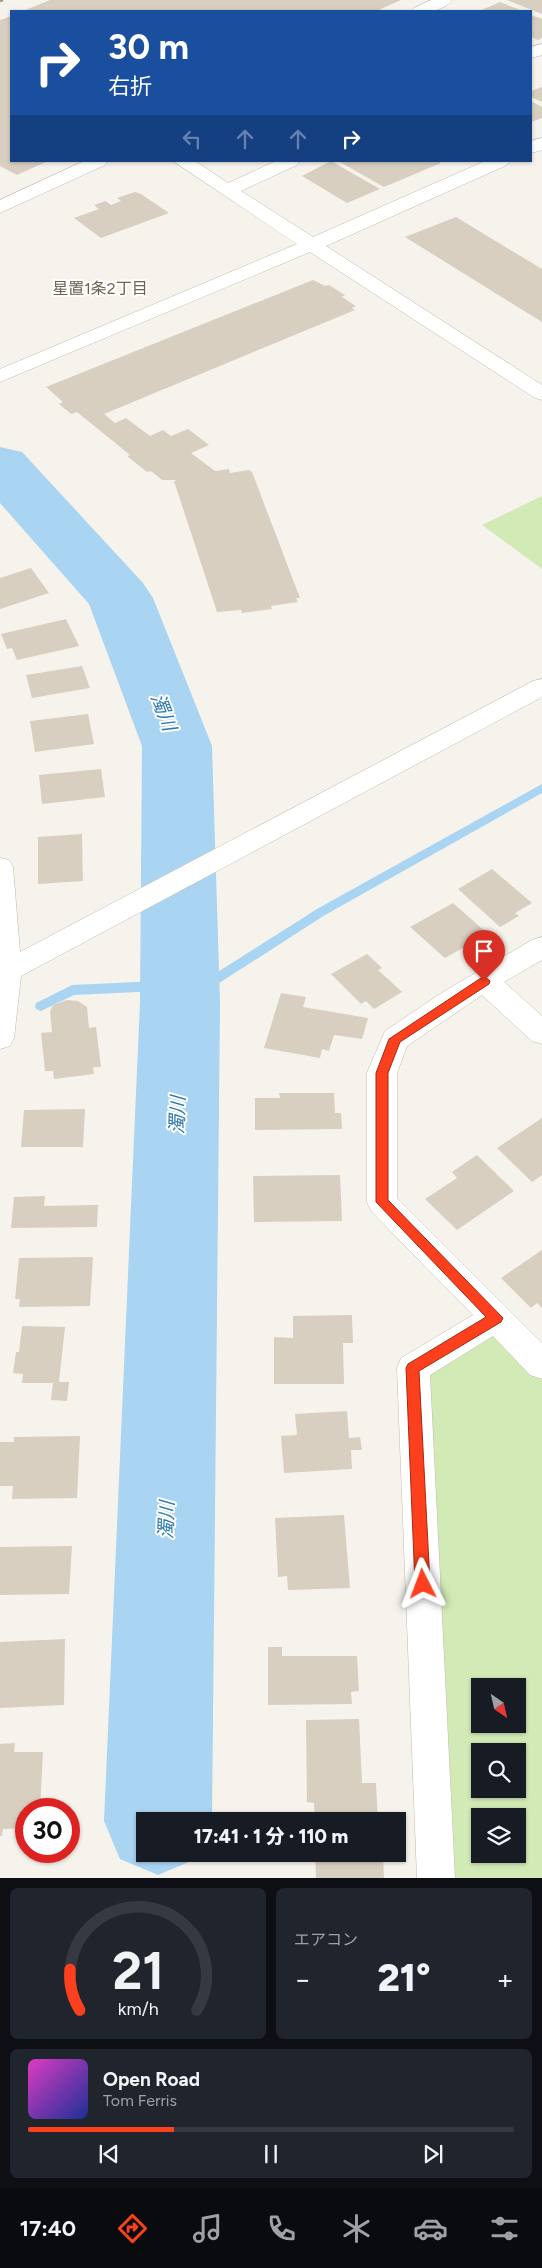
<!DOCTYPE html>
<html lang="ja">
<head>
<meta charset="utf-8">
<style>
  :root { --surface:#171b24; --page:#20242c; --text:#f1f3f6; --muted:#9ea1a6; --line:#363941; --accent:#fc3f1d }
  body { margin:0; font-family:Figtree,"Noto Sans JP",sans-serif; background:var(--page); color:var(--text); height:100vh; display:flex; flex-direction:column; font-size:19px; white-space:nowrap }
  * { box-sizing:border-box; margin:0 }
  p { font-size:16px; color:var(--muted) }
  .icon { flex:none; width:28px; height:28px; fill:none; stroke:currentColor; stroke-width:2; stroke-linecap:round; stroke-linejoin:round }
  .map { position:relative; height:1878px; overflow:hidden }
  .drawer { display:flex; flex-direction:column; gap:10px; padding:10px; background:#0d0f14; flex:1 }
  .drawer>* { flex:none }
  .hud { position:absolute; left:10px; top:10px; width:522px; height:152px; border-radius:0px; box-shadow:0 1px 4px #0004; background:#1a4fa0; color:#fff; overflow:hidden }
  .needle { width:32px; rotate:146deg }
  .fabs { position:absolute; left:471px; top:1678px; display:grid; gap:10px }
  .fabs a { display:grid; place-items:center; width:55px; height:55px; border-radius:0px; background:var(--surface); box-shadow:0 1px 4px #0004; font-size:25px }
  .speed { position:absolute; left:15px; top:1798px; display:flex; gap:10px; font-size:25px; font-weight:700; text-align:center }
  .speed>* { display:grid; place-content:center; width:65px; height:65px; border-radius:50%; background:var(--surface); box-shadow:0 1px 4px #0004; line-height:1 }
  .speed .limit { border:8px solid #d22; background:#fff; color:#111 }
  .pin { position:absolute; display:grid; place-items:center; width:42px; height:42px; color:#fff; margin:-51px -21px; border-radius:50% 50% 50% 0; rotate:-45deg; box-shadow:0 0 5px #0007 }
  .pin .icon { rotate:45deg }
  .me { position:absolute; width:55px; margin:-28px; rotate:357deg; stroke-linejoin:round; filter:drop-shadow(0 0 4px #0008) }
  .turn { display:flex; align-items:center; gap:18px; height:105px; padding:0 15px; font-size:22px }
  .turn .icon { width:65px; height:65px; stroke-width:2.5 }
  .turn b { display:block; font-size:35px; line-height:42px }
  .lanes { display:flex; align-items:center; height:48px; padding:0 15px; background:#0003; justify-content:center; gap:25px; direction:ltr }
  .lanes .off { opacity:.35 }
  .big { font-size:38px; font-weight:800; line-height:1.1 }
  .drawer .card { flex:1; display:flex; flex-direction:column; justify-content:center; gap:8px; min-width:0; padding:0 18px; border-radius:8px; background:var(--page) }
  .drawer .dial { align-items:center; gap:0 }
  .dial svg { height:130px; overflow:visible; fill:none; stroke:var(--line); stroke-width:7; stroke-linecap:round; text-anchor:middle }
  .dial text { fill:var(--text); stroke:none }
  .song { display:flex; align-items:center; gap:15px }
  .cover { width:60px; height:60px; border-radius:8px; background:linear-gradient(135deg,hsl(310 70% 55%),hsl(230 70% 35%)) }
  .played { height:5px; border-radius:2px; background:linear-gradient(90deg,var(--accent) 30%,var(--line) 30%) }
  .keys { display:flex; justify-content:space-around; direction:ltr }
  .heat { display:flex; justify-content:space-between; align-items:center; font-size:28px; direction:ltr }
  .drawer .tiles { flex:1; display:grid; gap:10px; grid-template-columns:1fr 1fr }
  .card:last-child { grid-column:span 2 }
  .trip { position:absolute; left:136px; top:1812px; width:270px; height:50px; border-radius:0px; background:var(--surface); box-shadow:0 1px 4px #0004; font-weight:800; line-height:50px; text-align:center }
  .menu { display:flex; height:80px; justify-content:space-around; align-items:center; background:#090b0e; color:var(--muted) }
  .menu .icon { width:35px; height:35px }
  .menu .on { color:var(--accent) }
  .menu b { font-size:22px; color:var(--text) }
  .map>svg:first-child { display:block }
  .green { fill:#d2eab5; fill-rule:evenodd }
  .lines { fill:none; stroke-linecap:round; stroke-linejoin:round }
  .stream { fill:#a9d4f2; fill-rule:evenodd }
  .river { fill:#a9d4f2; fill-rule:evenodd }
  .building { fill:#d8cfc1 }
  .street-casing { stroke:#c2bbae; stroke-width:1 }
  .street { fill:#fff; fill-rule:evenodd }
  .rail { stroke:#9a9a9a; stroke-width:2.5; stroke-dasharray:4.5 4.5; stroke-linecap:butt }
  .route { fill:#fc3f1d; stroke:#a42913 }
  .labels { text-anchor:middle; stroke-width:4; stroke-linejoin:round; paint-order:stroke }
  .far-neighbourhood-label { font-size:16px; fill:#6e6250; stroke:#fff }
  .water-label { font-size:19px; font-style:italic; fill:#2e7ab2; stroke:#fff }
</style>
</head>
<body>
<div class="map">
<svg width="542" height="1878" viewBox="0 0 542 1878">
  <rect width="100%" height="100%" fill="#f6f3ec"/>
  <!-- green -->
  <path class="green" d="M542,496V569L482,525Z
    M496,1318L542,1365V1878H436L413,1368ZM480,1686H518V1724H480ZM480,1751H518V1789H480ZM480,1816H518V1854H480Z"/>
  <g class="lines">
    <!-- stream -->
    <path class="stream" d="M542,784V793L325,915L185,1005H175L174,1002L175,999L317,909Z
      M181,980L186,982L187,985L186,988L181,990L74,995L41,1011L36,1009L35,1006L36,1003L72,985Z"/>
    <!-- river -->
    <path class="river" d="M0,447L22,452L143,583L153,598L212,746L220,1002L212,1821H145V1854H198L196,1859L158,1875L120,1859L104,1821L140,1002L142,746L89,604L0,503Z"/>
  </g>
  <!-- building -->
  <path class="building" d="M50,0H401L376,11H23Z
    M507,0H542V14Z
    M500,2L523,11H479Z
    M531,15L542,19V38L538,40L531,37Z
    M11,16V161H48L17,175L0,166V20Z
    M542,87V102L531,97V91Z
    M531,101L542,107V118L531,122Z
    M331,161L380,189L347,203L302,176Z
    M338,161H438L441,163L384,187Z
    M135,192L141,194L169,213L101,238L74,218L99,209L94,205L106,201L111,205L121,201L117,198Z
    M456,217L542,269V322L405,237Z
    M313,280L325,286L329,285L345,295L342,297L356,306L352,308L355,310L104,414L115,423L126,418L150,436L163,430L171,436L188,429L209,445L191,453L215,471L229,469L230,473L249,470L252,472L300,598H296L298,602L271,606L272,609L242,613L241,610L217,612L174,481L177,480H162L151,471L147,472L127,456L130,455L77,412L71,414L59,404L63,402L46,387Z
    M31,568L49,593L0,609V578Z
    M66,619L79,646L17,660L12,648L7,649L1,634Z
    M82,666L90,688L32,698L26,675Z
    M88,714L94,744L35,752L30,721Z
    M101,769L105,797L42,804L39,775Z
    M82,834L83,881L38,884V837Z
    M492,869L532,903L515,913L519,916L500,927L458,889Z
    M453,903L488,934L445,958L410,927Z
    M367,954L382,968L378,970L402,992L374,1009L366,1001L361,1004L331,974Z
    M281,993L306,997L303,1007L368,1018L362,1039L334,1035L329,1051L322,1049L320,1058L264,1048Z
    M67,1000L78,1001L87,1007L89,1028L96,1027L101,1067H93L94,1074L54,1079L53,1071H45L41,1033L52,1032L50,1011L53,1005Z
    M279,1093H334L335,1113H341L342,1129L255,1130V1098H280Z
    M85,1109L83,1147H21L24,1110Z
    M542,1118V1175L532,1182L497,1148Z
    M477,1155L514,1191L457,1230L425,1199L457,1178L452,1172Z
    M340,1175L342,1221L254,1222L253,1176Z
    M45,1196L44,1206L98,1205L97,1227L11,1228L14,1197Z
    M542,1250V1308L537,1303L531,1308L501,1278Z
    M93,1257L90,1306L19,1307L20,1299H15L19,1258Z
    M352,1315L353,1343H343L344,1384H274V1337L293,1338V1316Z
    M22,1326L65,1327L59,1382H69L67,1401L51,1400L53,1383H22L23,1374L13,1373L16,1352H19Z
    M347,1411L349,1438L360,1437L362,1450H351L352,1469L284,1473L281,1436L297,1435L295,1414Z
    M80,1436L77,1498L12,1499L13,1486H0V1442H14V1437Z
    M344,1515L350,1588L288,1590L287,1576L278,1577L275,1518Z
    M72,1546L69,1594L0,1595V1547Z
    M65,1639L64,1705L0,1708V1642Z
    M268,1647H282V1656H357L359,1691L351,1692L352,1704L268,1705Z
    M359,1719L362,1783H376L378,1821H315L314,1803L307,1802L306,1720Z
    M15,1743L14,1752H43L40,1809H26V1828L3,1829L2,1836H0V1744Z
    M315,1854H383L384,1878H316Z"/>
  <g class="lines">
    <defs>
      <path id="street" d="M431,0H452C443,12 425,12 412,11L414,8Z
        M542,44V55L531,58V47Z
        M542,138V150L531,153V141Z
        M84,161H108L105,165L0,213V200Z
        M173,161H195L228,183L276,161H300L297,165L241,191L313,237L485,161H510L507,165L326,246L542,385V400L535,398L310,252L0,382V369L297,244Z
        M542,679V697L21,976L14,1038L10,1046L0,1049V858L9,860L13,867L20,952L533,681Z
        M542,937V960L504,982L542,1016V1044L532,1041L482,995L407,1046L397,1073V1198L542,1343V1379L530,1375L493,1336L430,1375L455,1878H417L397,1368L401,1358L473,1315L371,1211L367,1202V1073L385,1031L443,992L532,940Z"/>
    </defs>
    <!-- street casing -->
    <use href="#street" class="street-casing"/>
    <!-- street -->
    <use href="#street" class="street"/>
    <!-- rail -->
    <path class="rail" d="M0,1L3,0"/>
  </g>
  <!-- route -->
  <path class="route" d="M484,976L490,981L489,984L400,1042L388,1073V1200L503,1318L501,1322L419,1371L430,1584L428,1589L423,1591L417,1589L415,1584L406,1368L408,1364L486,1317L376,1202V1073L389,1039Z"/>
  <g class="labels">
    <!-- far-neighbourhood labels -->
    <g class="far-neighbourhood-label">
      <text x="100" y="294">星置1条2丁目</text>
    </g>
    <!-- water labels -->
    <g class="water-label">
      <text transform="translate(164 712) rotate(69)" y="7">濁川</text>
      <text transform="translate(177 1115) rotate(-88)" y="7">濁川</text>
      <text transform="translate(166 1520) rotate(-88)" y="7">濁川</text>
    </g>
  </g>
</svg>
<div class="fabs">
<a><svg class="needle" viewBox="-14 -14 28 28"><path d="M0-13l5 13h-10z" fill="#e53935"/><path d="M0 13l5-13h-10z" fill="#9ea1a6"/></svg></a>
<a><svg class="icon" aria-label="search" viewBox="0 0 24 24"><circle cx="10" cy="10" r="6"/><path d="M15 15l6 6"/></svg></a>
<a><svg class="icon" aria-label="layers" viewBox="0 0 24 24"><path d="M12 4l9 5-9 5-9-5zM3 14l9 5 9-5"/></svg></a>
</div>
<div class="speed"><div class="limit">30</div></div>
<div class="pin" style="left:484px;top:981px;background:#d93025"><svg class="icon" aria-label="arrive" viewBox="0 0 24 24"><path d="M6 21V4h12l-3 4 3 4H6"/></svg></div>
<svg class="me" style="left:423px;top:1584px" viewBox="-20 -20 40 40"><path d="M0-17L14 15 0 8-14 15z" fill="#fc3f1d" stroke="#fff" stroke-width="4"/></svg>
<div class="trip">17:41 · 1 分 · 110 m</div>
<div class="hud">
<div class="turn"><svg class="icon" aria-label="right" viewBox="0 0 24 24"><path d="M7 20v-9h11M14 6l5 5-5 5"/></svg><div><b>30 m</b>右折</div></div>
<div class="lanes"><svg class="icon off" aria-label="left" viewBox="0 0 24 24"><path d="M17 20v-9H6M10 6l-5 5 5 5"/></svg><svg class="icon off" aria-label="ahead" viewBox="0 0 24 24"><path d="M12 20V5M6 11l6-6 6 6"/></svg><svg class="icon off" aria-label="ahead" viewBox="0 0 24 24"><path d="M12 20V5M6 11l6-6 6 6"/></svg><svg class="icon" aria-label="right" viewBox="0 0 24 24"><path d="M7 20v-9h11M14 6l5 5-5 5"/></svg></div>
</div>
</div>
<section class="drawer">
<div class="tiles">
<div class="card dial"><svg viewBox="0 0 100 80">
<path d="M14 69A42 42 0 1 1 86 69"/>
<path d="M14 69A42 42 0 0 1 8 44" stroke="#fc3f1d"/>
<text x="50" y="56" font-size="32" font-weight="700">21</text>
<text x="50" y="72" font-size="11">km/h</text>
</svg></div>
<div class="card"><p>エアコン</p>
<div class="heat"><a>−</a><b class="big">21°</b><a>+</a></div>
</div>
<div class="card">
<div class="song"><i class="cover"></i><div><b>Open Road</b><p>Tom Ferris</p></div></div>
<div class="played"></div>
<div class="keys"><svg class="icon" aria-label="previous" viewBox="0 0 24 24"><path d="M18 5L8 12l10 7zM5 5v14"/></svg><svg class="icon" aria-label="pause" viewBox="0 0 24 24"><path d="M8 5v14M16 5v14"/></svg><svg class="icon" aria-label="next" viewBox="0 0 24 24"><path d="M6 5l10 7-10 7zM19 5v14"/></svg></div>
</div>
</div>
</section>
<nav class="menu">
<b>17:40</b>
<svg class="icon on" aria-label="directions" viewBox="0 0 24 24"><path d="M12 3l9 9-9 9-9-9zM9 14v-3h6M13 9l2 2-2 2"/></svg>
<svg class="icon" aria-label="music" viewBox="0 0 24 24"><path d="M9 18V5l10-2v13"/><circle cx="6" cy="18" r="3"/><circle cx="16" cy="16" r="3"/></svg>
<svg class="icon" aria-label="phone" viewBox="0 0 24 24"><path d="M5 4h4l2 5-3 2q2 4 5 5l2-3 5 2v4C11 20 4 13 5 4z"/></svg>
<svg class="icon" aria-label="climate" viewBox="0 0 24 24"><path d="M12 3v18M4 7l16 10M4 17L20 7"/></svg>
<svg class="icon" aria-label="car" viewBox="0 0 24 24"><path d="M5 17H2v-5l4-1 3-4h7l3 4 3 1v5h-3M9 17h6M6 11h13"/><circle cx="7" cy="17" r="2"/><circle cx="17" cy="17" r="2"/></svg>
<svg class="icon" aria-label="filters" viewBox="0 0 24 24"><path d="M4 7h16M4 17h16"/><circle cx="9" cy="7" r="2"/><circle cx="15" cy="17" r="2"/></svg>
</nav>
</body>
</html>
